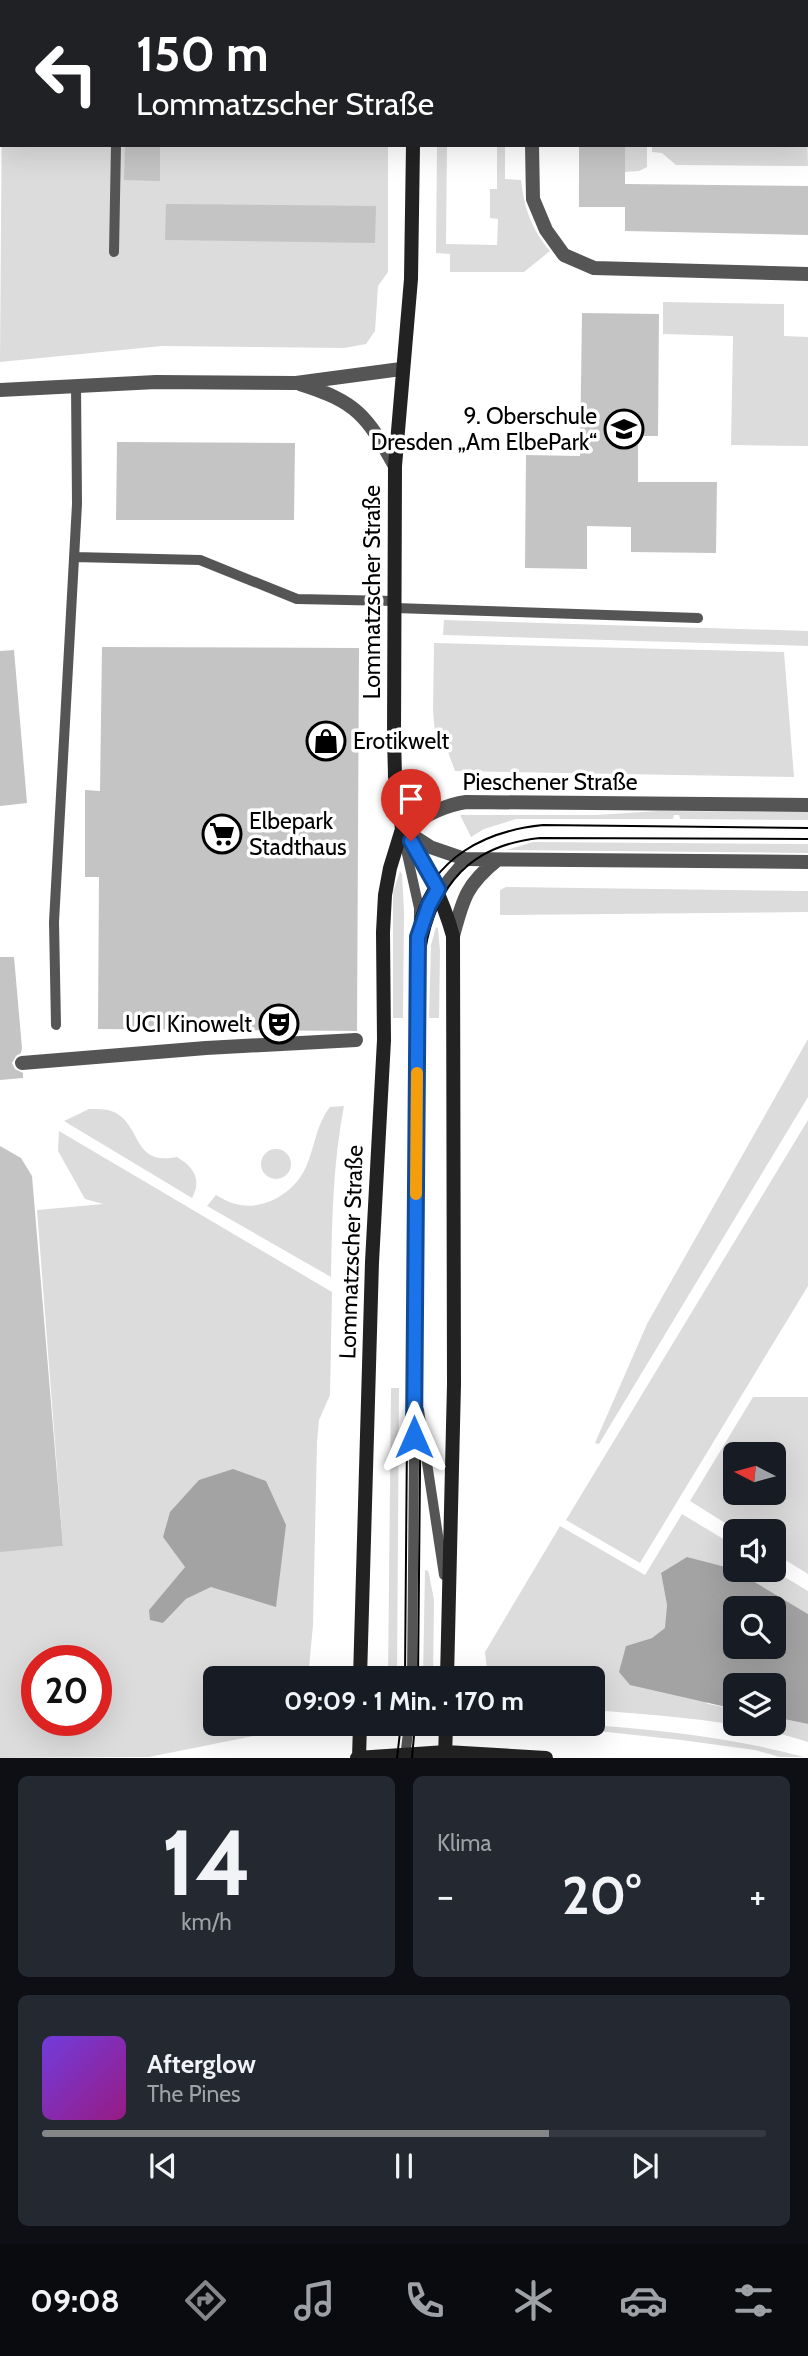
<!DOCTYPE html>
<html lang="de">
<head>
<meta charset="utf-8">
<style>
  :root { --surface:#171b24; --page:#242831; --text:#f1f3f6; --muted:#9ea1a6; --line:#363941; --accent:#858687 }
  body { margin:0; font-family:Cabin,sans-serif; background:var(--page); color:var(--text); height:100vh; display:flex; flex-direction:column; font-size:26px; white-space:nowrap }
  * { box-sizing:border-box; margin:0 }
  p { font-size:23px; color:var(--muted) }
  .icon { flex:none; width:38px; height:38px; fill:none; stroke:currentColor; stroke-width:2; stroke-linecap:round; stroke-linejoin:round }
  .map { position:relative; height:1758px; overflow:hidden }
  .sheet { display:flex; flex-direction:column; gap:18px; padding:18px; background:#0d0f14; flex:1 }
  .sheet>* { flex:none }
  .banner { position:absolute; left:0px; top:0px; width:808px; height:147px; box-shadow:0 7px 28px #0002; background:#202124; color:#fff; overflow:hidden }
  .needle { width:46px; rotate:276deg }
  .buttons { position:absolute; left:723px; top:1442px; display:grid; gap:14px }
  .buttons a { display:grid; place-items:center; width:63px; height:63px; border-radius:10px; background:var(--surface); box-shadow:0 7px 28px #0002; font-size:35px }
  .speed { position:absolute; left:21px; top:1645px; display:flex; gap:14px; font-size:35px; font-weight:700; text-align:center }
  .speed>* { display:grid; place-content:center; width:91px; height:91px; border-radius:50%; background:var(--surface); box-shadow:0 7px 28px #0002; line-height:1 }
  .speed .limit { border:10px solid #d22; background:#fff; color:#111 }
  .pin { position:absolute; display:grid; place-items:center; width:60px; height:60px; color:#fff; margin:-72px -30px; border-radius:50% 50% 50% 0; rotate:-45deg; box-shadow:0 0 7px #0007 }
  .pin .icon { rotate:45deg }
  .me { position:absolute; width:77px; margin:-38px; rotate:0deg; stroke-linejoin:round; filter:drop-shadow(0 0 5px #0008) }
  .turn { display:flex; align-items:center; gap:24px; height:147px; padding:0 21px; font-size:32px }
  .turn .icon { width:91px; height:91px; stroke-width:2.5 }
  .turn b { display:block; font-size:49px; line-height:60px }
  .big { font-size:52px; font-weight:700; line-height:1.1 }
  .sheet .widget { flex:1; display:flex; flex-direction:column; justify-content:center; gap:10px; min-width:0; padding:0 24px; border-radius:10px; background:var(--page) }
  .sheet .dial { align-items:center; gap:0 }
  .dial b { font-size:91px; line-height:1 }
  .song { display:flex; align-items:center; gap:21px }
  .cover { width:84px; height:84px; border-radius:10px; background:linear-gradient(135deg,hsl(260 70% 55%),hsl(310 70% 35%)) }
  .played { height:7px; border-radius:4px; background:linear-gradient(90deg,var(--accent) 70%,var(--line) 70%) }
  .keys { display:flex; justify-content:space-around; direction:ltr }
  .heat { display:flex; justify-content:space-between; align-items:center; font-size:38px; direction:ltr }
  .sheet .tiles { flex:1; display:grid; gap:18px; grid-template-columns:1fr 1fr }
  .widget:last-child { grid-column:span 2 }
  .trip { position:absolute; left:203px; top:1666px; width:402px; height:70px; border-radius:10px; background:var(--surface); box-shadow:0 7px 28px #0002; font-weight:700; line-height:70px; text-align:center }
  .dock { display:flex; height:112px; justify-content:space-around; align-items:center; background:#090b0e; color:var(--muted) }
  .dock .icon { width:49px; height:49px }
  .dock .selected { color:var(--accent) }
  .dock b { font-size:32px; color:var(--text) }
  .map>svg:first-child { display:block }
  .green { fill:#dcdcdc; fill-rule:evenodd }
  .water { fill:#a3a3a3; fill-rule:evenodd }
  .building { fill:#c4c4c4 }
  .lines { fill:none; stroke-linecap:round; stroke-linejoin:round }
  .lane { stroke:#555; stroke-width:10 }
  .street { stroke:#555; stroke-width:14 }
  .secondary { stroke:#222; stroke-width:14 }
  .tram { stroke:#000; stroke-width:2 }
  .route-casing { stroke:#114b97; stroke-width:18 }
  .route { stroke:#1a73e8; stroke-width:12 }
  .slow { stroke:#f59e0b; stroke-width:12 }
  .labels { text-anchor:middle; stroke-width:7; stroke-linejoin:round; paint-order:stroke }
  .poi-label { font-size:23px; fill:#000; stroke:#fff; text-anchor:end }
  .street-label { font-size:23px; fill:#000; stroke:#fff }
</style>
</head>
<body>
<div class="map">
<svg width="808" height="1758" viewBox="0 0 808 1758">
  <rect width="100%" height="100%" fill="#fff"/>
  <!-- green -->
  <path class="green" d="M37,0H389V2H37Z
    M2,89V145H388V272L378,286L375,331L366,344L344,348L162,346L0,362Z
    M807,129L808,166L676,165L662,153L652,152V145H807Z
    M437,145H447L446,244L497,245L498,219L490,218V189H497V145H505V179L521,180C524,208 532,230 550,251L524,272H450V254L436,253Z
    M625,145H647V167L639,171L625,172Z
    M663,302L784,304V336L808,337V446L731,445L733,336L663,334Z
    M444,620L808,631V646L443,635Z
    M434,643L784,652L794,777L455,771L445,744L436,745L433,711Z
    M658,811L808,812V820L680,819L679,815H674L673,819H516L484,829L471,837L460,815H597Z
    M533,842L808,844V853L506,850Z
    M400,871L402,874L404,911L403,1018H393V892Z
    M506,887L808,891V912L500,915V890Z
    M436,927L438,928L440,951L439,1018H429L431,945Z
    M808,1039V1097L599,1444L595,1443L647,1324Z
    M344,1106C333,1163 332,1219 331,1277L207,1206L216,1195C222,1198 229,1203 236,1204C262,1211 291,1195 304,1171C315,1150 315,1126 330,1107Z
    M89,1109C98,1109 107,1108 116,1113C142,1128 133,1166 177,1157C194,1167 202,1180 192,1198L64,1121Z
    M808,1120V1286L640,1563L566,1520Z
    M59,1131L332,1292L330,1395L319,1420L317,1442L313,1625L308,1678H215V1724H294L288,1729L149,1757L0,1758V1551L63,1546L37,1210L103,1204L85,1199L58,1151ZM185,1567L211,1587L186,1599L163,1623L149,1610ZM37,1661H96V1720H37Z
    M261 1164a15 15 0 1 1 30 0a15 15 0 1 1-30 0Z
    M391,1388H399L397,1678H388Z
    M753,1397H808V1574L774,1553V1531H738L690,1501ZM735,1454H774V1493H735Z
    M682,1514L735,1546V1570H773L808,1591V1614L733,1569L661,1573L667,1605L666,1628L652,1638L626,1646L708,1704L735,1709V1724H774V1717L808,1724V1742C740,1720 664,1716 593,1710V1678H488L485,1652L560,1526L645,1575Z
    M425,1570L428,1571L429,1574L434,1600L433,1678H423Z
    M577,1724C653,1729 730,1737 804,1757H780L755,1750L681,1740L598,1731L516,1727L514,1725Z"/>
  <!-- water -->
  <path class="water" d="M233,1469L266,1481L286,1525L276,1607L211,1587L186,1599L163,1623L150,1620L149,1610L185,1567L163,1537L170,1512L199,1480Z
    M687,1557L733,1569L808,1614V1724L774,1717V1685H735V1709L630,1685L619,1672L626,1646L652,1638L665,1628L667,1605L661,1573ZM735,1608H774V1647H735Z"/>
  <!-- building -->
  <path class="building" d="M125,145H160V181L124,180Z
    M579,145H625V184L808,186V235L625,231V207H579Z
    M166,204L376,206L375,243L165,240Z
    M582,313L659,314L658,436H638V482H717L716,553L631,552V527L587,526V569L525,568L526,455L580,456Z
    M117,442L295,443L294,520H116Z
    M102,647L359,648L357,1031L98,1029L99,877H85V790L100,791Z
    M14,650L27,803L0,806V651Z
    M0,957H14L22,1048L21,1053L16,1056L12,1063L15,1069L23,1073V1078L0,1080Z
    M0,1146L21,1158L32,1176L63,1546L0,1552Z"/>
  <g class="lines">
    <!-- lane -->
    <path class="lane" d="M116,2V0
      M114,252L116,145
      M74,557L200,560L297,599L394,601
      M395,608L698,618
      M403,836L419,908L412,1678
      M422,926C432,897 444,882 465,859
      M56,1025L54,922L77,504L76,385
      M419,1410L444,1575
      M405,1758L409,1724"/>
    <!-- street -->
    <path class="street" d="M532,0V2
      M748,0V2
      M722,2L724,0
      M532,145L533,199L546,230L564,255L594,268L808,274
      M300,384C357,402 366,415 395,466
      M0,390L156,382L296,383L401,369
      M808,805L466,802C443,805 422,818 402,829L430,847L465,859L808,862
      M453,936C463,899 466,885 497,860
      M22,1063L206,1048L356,1040"/>
    <!-- secondary -->
    <path class="secondary" d="M414,2V0
      M402,829C425,863 442,896 453,936L454,1384L447,1678
      M360,1678L372,1262L384,1040L383,932L385,895L390,868L402,829L395,776L394,737L395,466L411,279L413,145
      M357,1758L446,1752L546,1758
      M359,1758L360,1724
      M445,1758L446,1724"/>
    <!-- tram -->
    <path class="tram" d="M405,1678L411,950C413,939 413,927 416,917C434,857 485,831 543,825L808,828
      M418,1678L425,951C436,884 471,845 540,838L808,839
      M397,1758L401,1724
      M412,1758L415,1724"/>
  </g>
  <g class="lines">
    <defs>
      <path id="route" d="M411,841L438,889L429,905L418,937L414,1437"/>
    </defs>
    <!-- route casing -->
    <use href="#route" class="route-casing"/>
    <!-- route -->
    <use href="#route" class="route"/>
    <!-- slow -->
    <path class="slow" d="M416,1194L417,1073"/>
  </g>
  <!-- icons -->
  <defs>
    <symbol id="school-ring" viewBox="-11 -11 22 22"><circle r="9.5" fill="#fff" stroke="#000" stroke-width="1.5"/><path d="M0-5L7-2L0 1L-7-2ZM-4 1L0 2.5L4 1V4Q0 6-4 4Z" fill="#000"/></symbol>
    <symbol id="shop-ring" viewBox="-11 -11 22 22"><circle r="9.5" fill="#fff" stroke="#000" stroke-width="1.5"/><path d="M-5-2.5h2.3a2.7 3.5 0 0 1 5.4 0H5L5.5 6h-11ZM-1.5-2.5h3a1.5 2.3 0 0 0-3 0Z" fill="#000"/></symbol>
    <symbol id="supermarket-ring" viewBox="-11 -11 22 22"><circle r="9.5" fill="#fff" stroke="#000" stroke-width="1.5"/><path d="M-6-5.5h2.5l.6 2H6L4.5 2H-2.5L-4.4-4H-6ZM-1.5 3.2a1.3 1.3 0 1 0 .1 0ZM3 3.2a1.3 1.3 0 1 0 .1 0Z" fill="#000"/></symbol>
    <symbol id="theatre-ring" viewBox="-11 -11 22 22"><circle r="9.5" fill="#fff" stroke="#000" stroke-width="1.5"/><path d="M-5-5.5Q0-4 5-5.5V0Q5 5 0 6Q-5 5-5 0ZM-3.3-2.5H-1v1.5H-3.3ZM1-2.5H3.3v1.5H1ZM-2.8 1Q0 5.5 2.8 1Z" fill="#000"/></symbol>
  </defs>
  <g fill-rule="evenodd">
    <use href="#school-ring" x="602" y="407" width="44" height="44"/>
    <use href="#shop-ring" x="304" y="719" width="44" height="44"/>
    <use href="#supermarket-ring" x="200" y="812" width="44" height="44"/>
    <use href="#theatre-ring" x="257" y="1002" width="44" height="44"/>
  </g>
  <g class="labels">
    <!-- poi labels -->
    <g class="poi-label">
      <text x="597" y="424">9. Oberschule<tspan x="597" dy="26">Dresden „Am ElbePark“</tspan></text>
      <text x="353" y="749" text-anchor="start">Erotikwelt</text>
      <text x="249" y="829" text-anchor="start">Elbepark<tspan x="249" dy="26">Stadthaus</tspan></text>
      <text x="252" y="1032">UCI Kinowelt</text>
    </g>
    <!-- street labels -->
    <g class="street-label">
      <text transform="translate(372 592) rotate(-90)" y="8">Lommatzscher Straße</text>
      <text x="550" y="790">Pieschener Straße</text>
      <text transform="translate(351 1252) rotate(-88)" y="8">Lommatzscher Straße</text>
    </g>
  </g>
</svg>
<div class="buttons">
<a><svg class="needle" viewBox="-14 -14 28 28"><path d="M0-13l5 13h-10z" fill="#e53935"/><path d="M0 13l5-13h-10z" fill="#9ea1a6"/></svg></a>
<a><svg class="icon" aria-label="sound" viewBox="0 0 24 24"><path d="M4 9h4l5-4v14l-5-4H4zM17 9q2 3 0 6"/></svg></a>
<a><svg class="icon" aria-label="search" viewBox="0 0 24 24"><circle cx="10" cy="10" r="6"/><path d="M15 15l6 6"/></svg></a>
<a><svg class="icon" aria-label="layers" viewBox="0 0 24 24"><path d="M12 4l9 5-9 5-9-5zM3 14l9 5 9-5"/></svg></a>
</div>
<div class="speed"><div class="limit">20</div></div>
<div class="pin" style="left:411px;top:841px;background:#d93025"><svg class="icon" aria-label="arrive" viewBox="0 0 24 24"><path d="M6 21V4h12l-3 4 3 4H6"/></svg></div>
<svg class="me" style="left:414px;top:1437px" viewBox="-20 -20 40 40"><path d="M0-17L14 15 0 8-14 15z" fill="#1a73e8" stroke="#fff" stroke-width="4"/></svg>
<div class="trip">09:09 · 1 Min. · 170 m</div>
<div class="banner">
<div class="turn"><svg class="icon" aria-label="left" viewBox="0 0 24 24"><path d="M17 20v-9H6M10 6l-5 5 5 5"/></svg><div><b>150 m</b>Lommatzscher Straße</div></div>
</div>
</div>
<section class="sheet">
<div class="tiles">
<div class="widget dial"><b>14</b><p>km/h</p></div>
<div class="widget"><p>Klima</p>
<div class="heat"><a>−</a><b class="big">20°</b><a>+</a></div>
</div>
<div class="widget">
<div class="song"><i class="cover"></i><div><b>Afterglow</b><p>The Pines</p></div></div>
<div class="played"></div>
<div class="keys"><svg class="icon" aria-label="previous" viewBox="0 0 24 24"><path d="M18 5L8 12l10 7zM5 5v14"/></svg><svg class="icon" aria-label="pause" viewBox="0 0 24 24"><path d="M8 5v14M16 5v14"/></svg><svg class="icon" aria-label="next" viewBox="0 0 24 24"><path d="M6 5l10 7-10 7zM19 5v14"/></svg></div>
</div>
</div>
</section>
<nav class="dock">
<b>09:08</b>
<svg class="icon selected" aria-label="directions" viewBox="0 0 24 24"><path d="M12 3l9 9-9 9-9-9zM9 14v-3h6M13 9l2 2-2 2"/></svg>
<svg class="icon" aria-label="music" viewBox="0 0 24 24"><path d="M9 18V5l10-2v13"/><circle cx="6" cy="18" r="3"/><circle cx="16" cy="16" r="3"/></svg>
<svg class="icon" aria-label="phone" viewBox="0 0 24 24"><path d="M5 4h4l2 5-3 2q2 4 5 5l2-3 5 2v4C11 20 4 13 5 4z"/></svg>
<svg class="icon" aria-label="climate" viewBox="0 0 24 24"><path d="M12 3v18M4 7l16 10M4 17L20 7"/></svg>
<svg class="icon" aria-label="car" viewBox="0 0 24 24"><path d="M5 17H2v-5l4-1 3-4h7l3 4 3 1v5h-3M9 17h6M6 11h13"/><circle cx="7" cy="17" r="2"/><circle cx="17" cy="17" r="2"/></svg>
<svg class="icon" aria-label="filters" viewBox="0 0 24 24"><path d="M4 7h16M4 17h16"/><circle cx="9" cy="7" r="2"/><circle cx="15" cy="17" r="2"/></svg>
</nav>
</body>
</html>
